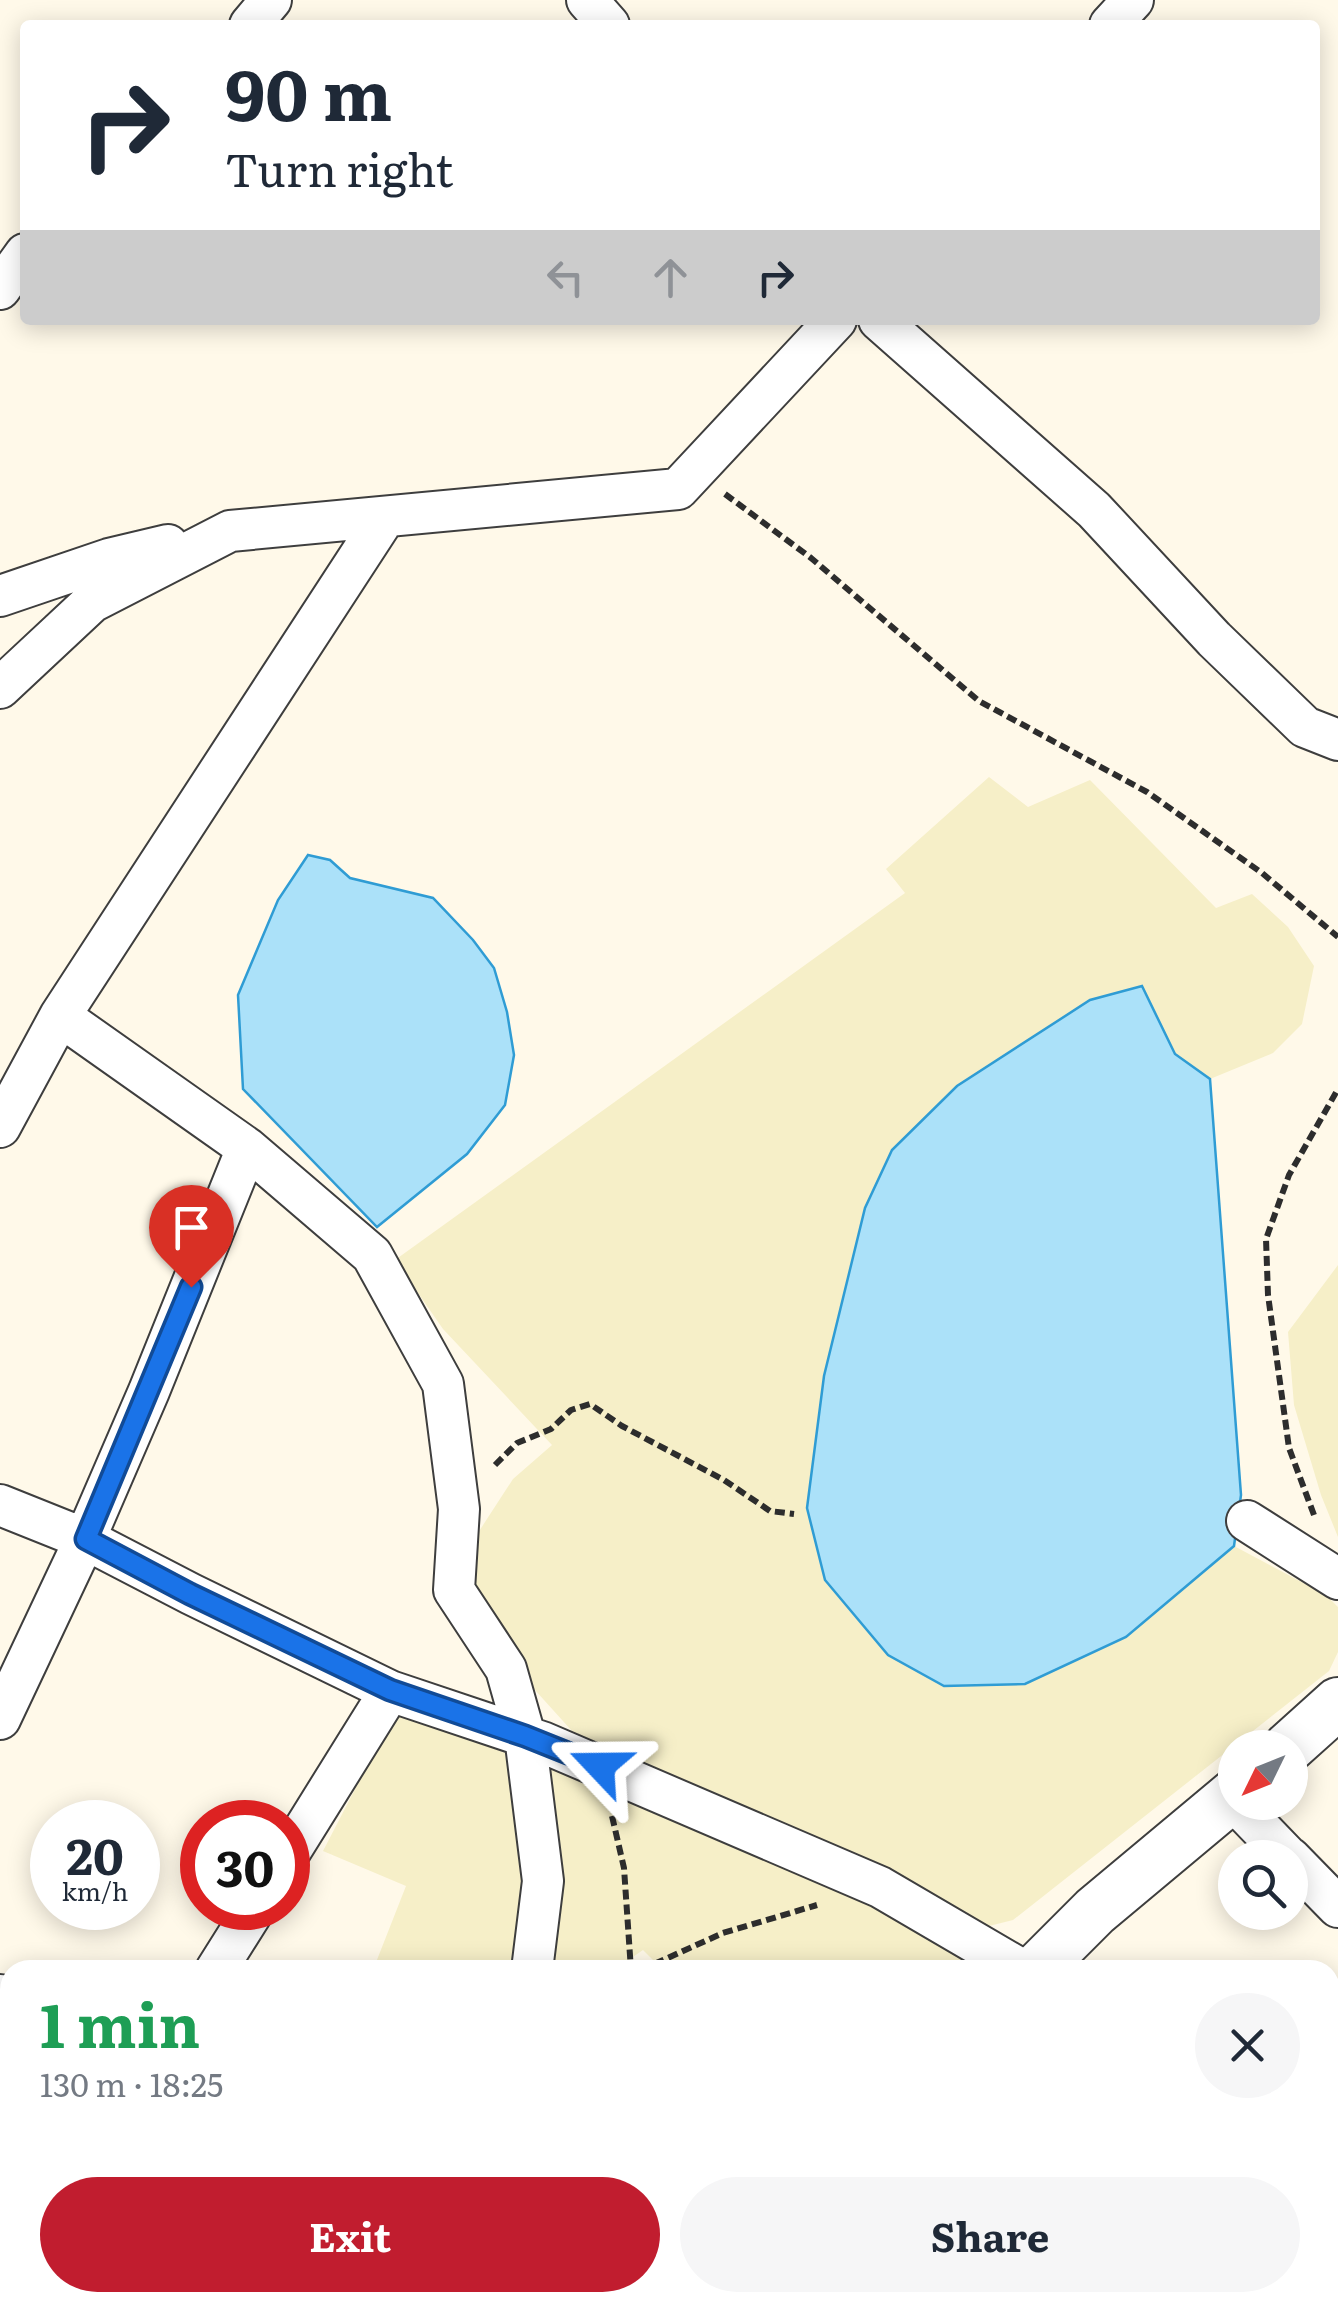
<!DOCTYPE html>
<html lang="en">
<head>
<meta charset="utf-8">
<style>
	body { margin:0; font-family:Literata,serif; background:#f6f6f7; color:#1f2937; height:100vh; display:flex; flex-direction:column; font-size:38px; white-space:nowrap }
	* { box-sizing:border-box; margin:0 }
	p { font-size:32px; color:#747a83 }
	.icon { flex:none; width:55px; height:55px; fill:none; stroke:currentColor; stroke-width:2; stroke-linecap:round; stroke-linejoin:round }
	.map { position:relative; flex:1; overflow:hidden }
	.drawer { position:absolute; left:0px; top:1960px; width:1340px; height:352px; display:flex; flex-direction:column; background:#fff; border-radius:30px 30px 0 0; box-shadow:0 5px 25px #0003 }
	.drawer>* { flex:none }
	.top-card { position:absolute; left:20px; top:20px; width:1300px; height:305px; border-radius:10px; box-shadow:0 5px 25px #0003; background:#fff; color:#1f2937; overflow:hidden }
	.needle { width:65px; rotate:227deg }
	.fabs { position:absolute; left:1218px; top:1730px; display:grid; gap:20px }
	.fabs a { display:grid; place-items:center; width:90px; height:90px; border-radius:50%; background:#fff; box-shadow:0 5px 25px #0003; font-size:50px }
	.speed { position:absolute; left:30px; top:1800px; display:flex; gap:20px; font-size:50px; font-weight:700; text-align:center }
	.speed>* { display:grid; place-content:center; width:130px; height:130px; border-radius:50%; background:#fff; box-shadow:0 5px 25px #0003; line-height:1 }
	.speed small { font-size:25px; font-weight:400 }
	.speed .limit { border:15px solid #d22; background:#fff; color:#111 }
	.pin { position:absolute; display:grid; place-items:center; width:85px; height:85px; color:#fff; margin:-102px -42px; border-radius:50% 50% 50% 0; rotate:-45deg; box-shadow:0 0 10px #0007 }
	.pin .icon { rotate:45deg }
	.me { position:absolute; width:110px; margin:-55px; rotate:293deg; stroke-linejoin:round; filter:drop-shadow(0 0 8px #0008) }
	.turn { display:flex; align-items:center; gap:35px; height:210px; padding:0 40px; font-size:45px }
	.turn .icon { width:130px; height:130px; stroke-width:2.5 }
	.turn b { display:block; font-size:70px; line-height:85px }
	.lanes { display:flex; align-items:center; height:95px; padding:0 40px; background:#0003; justify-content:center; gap:50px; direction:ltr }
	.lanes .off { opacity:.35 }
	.round { display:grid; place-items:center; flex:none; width:105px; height:105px; border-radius:52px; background:#f6f6f7 }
	.overview { display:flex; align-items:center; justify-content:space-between; height:170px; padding:0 40px }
	h1 { font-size:60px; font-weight:700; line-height:75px; color:#1e9e55 }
	.button { display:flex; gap:20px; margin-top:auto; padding:20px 40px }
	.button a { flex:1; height:115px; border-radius:60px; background:#c11d2f; color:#fff; font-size:40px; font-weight:700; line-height:115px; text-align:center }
	.button a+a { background:#f6f6f7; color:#1f2937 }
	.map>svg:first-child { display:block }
</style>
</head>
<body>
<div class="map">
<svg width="1338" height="2311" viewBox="0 0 1338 2311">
	<rect width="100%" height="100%" fill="#fff9e9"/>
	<path fill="#f6efc8" d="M989,777l39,30 62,-27 126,128 36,-14 36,33 26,39 -12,58 -29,29 -63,26 -35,-25 -33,-68 -277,222 -41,168 -17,132 319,129 108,-91 92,49 12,12v45l-9,19 -316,249 -28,7 -360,-160 -53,-36 -47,-52 -61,-90 8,-47 41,-63 39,-34 -109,-116 -48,-69 510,-367 -19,-24z
		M1338,1265v272l-17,-42 -27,-90 -6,-73z
		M395,1712l111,41 25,107 -15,110h-143l33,-84 -83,-35z
		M541,1751l340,151 103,59 -9,9h-312l-20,-20 -29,20h-63z"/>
	<path fill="#abe1f9" stroke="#2f9cd4" stroke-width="2.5" d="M308,855l22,5 20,18 83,20 40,42 21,28 13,44 7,43 -9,50 -38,49 -90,73 -134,-138 -5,-94 40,-95z
		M1142,986l33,68 35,25 31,416 -7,51 -108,91 -101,47 -81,2 -56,-31 -63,-75 -18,-72 17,-132 41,-168 27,-58 65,-64 133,-86z
		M196,2302l96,1 5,8h-102z"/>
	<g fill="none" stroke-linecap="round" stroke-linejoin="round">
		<g stroke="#3e3e3e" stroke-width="44">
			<path id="minor" d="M587,0l22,25
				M250,25l21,-25
				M1110,25l23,-25
				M0,289l25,-35
				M879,320l215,190 120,129 91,88 33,13
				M0,596l109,-37 59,-14
				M0,688l92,-86 138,-71 448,-42 158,-169
				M60,1016l187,132 125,107 71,129 16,125 -5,81 52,79 19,67 18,145 -11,89
				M0,1127l60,-111 325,-499
				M0,1505l85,34 106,55 199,97 152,51 338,145 142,83
				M1247,1521l91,58
				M0,1719l85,-180 64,-148 98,-243
				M1235,1802l54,56
				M288,1855l102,-164
				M1290,1858l48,49
				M216,1970l39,-62
				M0,1995l10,4
				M1330,2209l8,2
				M861,2302l14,9
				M7,2311l5,-9"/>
		</g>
		<g stroke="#3e3e3e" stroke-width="54">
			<path id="tertiary" d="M1288,1748l50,-45
				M1036,1970l59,-59 140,-117
				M705,2311l8,-9"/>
		</g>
		<path stroke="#2d2d2d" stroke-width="6" stroke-dasharray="10 5" stroke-linecap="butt" d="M725,494l86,64 168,143 168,91 115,81 76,64
			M495,1465l22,-22 34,-14 20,-19 19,-6 32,22 102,54 46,31 24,3
			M1314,1515l-25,-67 -21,-153 -2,-56 23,-64 49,-86
			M612,1816l12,52 7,102
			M641,1970l82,-37 94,-28"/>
		<use href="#minor" stroke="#fff" stroke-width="40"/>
		<use href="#tertiary" stroke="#fff" stroke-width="50"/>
	</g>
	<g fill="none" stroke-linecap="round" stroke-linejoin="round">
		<g stroke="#114b97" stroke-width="25">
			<path id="route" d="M191,1287l-105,252 104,55 200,96 135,46 75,30"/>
		</g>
		<use href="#route" stroke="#1a73e8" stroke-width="18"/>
	</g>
</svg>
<div class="fabs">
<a><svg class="needle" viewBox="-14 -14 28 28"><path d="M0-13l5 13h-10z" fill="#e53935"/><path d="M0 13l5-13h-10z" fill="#747a83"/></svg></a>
<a><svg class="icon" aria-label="search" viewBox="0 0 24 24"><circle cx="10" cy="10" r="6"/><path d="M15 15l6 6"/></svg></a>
</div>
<div class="speed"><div>20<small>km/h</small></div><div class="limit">30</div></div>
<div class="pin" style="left:191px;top:1287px;background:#d93025"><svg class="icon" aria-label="arrive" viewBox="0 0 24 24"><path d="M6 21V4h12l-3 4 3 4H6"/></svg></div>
<svg class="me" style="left:600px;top:1766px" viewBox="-20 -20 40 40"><path d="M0-17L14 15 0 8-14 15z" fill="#1a73e8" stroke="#fff" stroke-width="4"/></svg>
<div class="top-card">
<div class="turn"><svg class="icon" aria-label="right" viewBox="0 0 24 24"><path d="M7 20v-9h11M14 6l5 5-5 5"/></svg><div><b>90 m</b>Turn right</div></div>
<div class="lanes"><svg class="icon off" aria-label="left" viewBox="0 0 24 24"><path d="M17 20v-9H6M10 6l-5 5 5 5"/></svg><svg class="icon off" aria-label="ahead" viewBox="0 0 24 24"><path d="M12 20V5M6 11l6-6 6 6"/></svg><svg class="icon" aria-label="right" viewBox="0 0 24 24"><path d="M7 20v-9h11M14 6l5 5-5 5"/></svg></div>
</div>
<section class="drawer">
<div class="overview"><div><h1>1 min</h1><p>130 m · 18:25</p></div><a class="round"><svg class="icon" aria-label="close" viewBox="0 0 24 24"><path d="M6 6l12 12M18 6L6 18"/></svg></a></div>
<div class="button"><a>Exit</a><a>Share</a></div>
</section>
</div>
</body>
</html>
